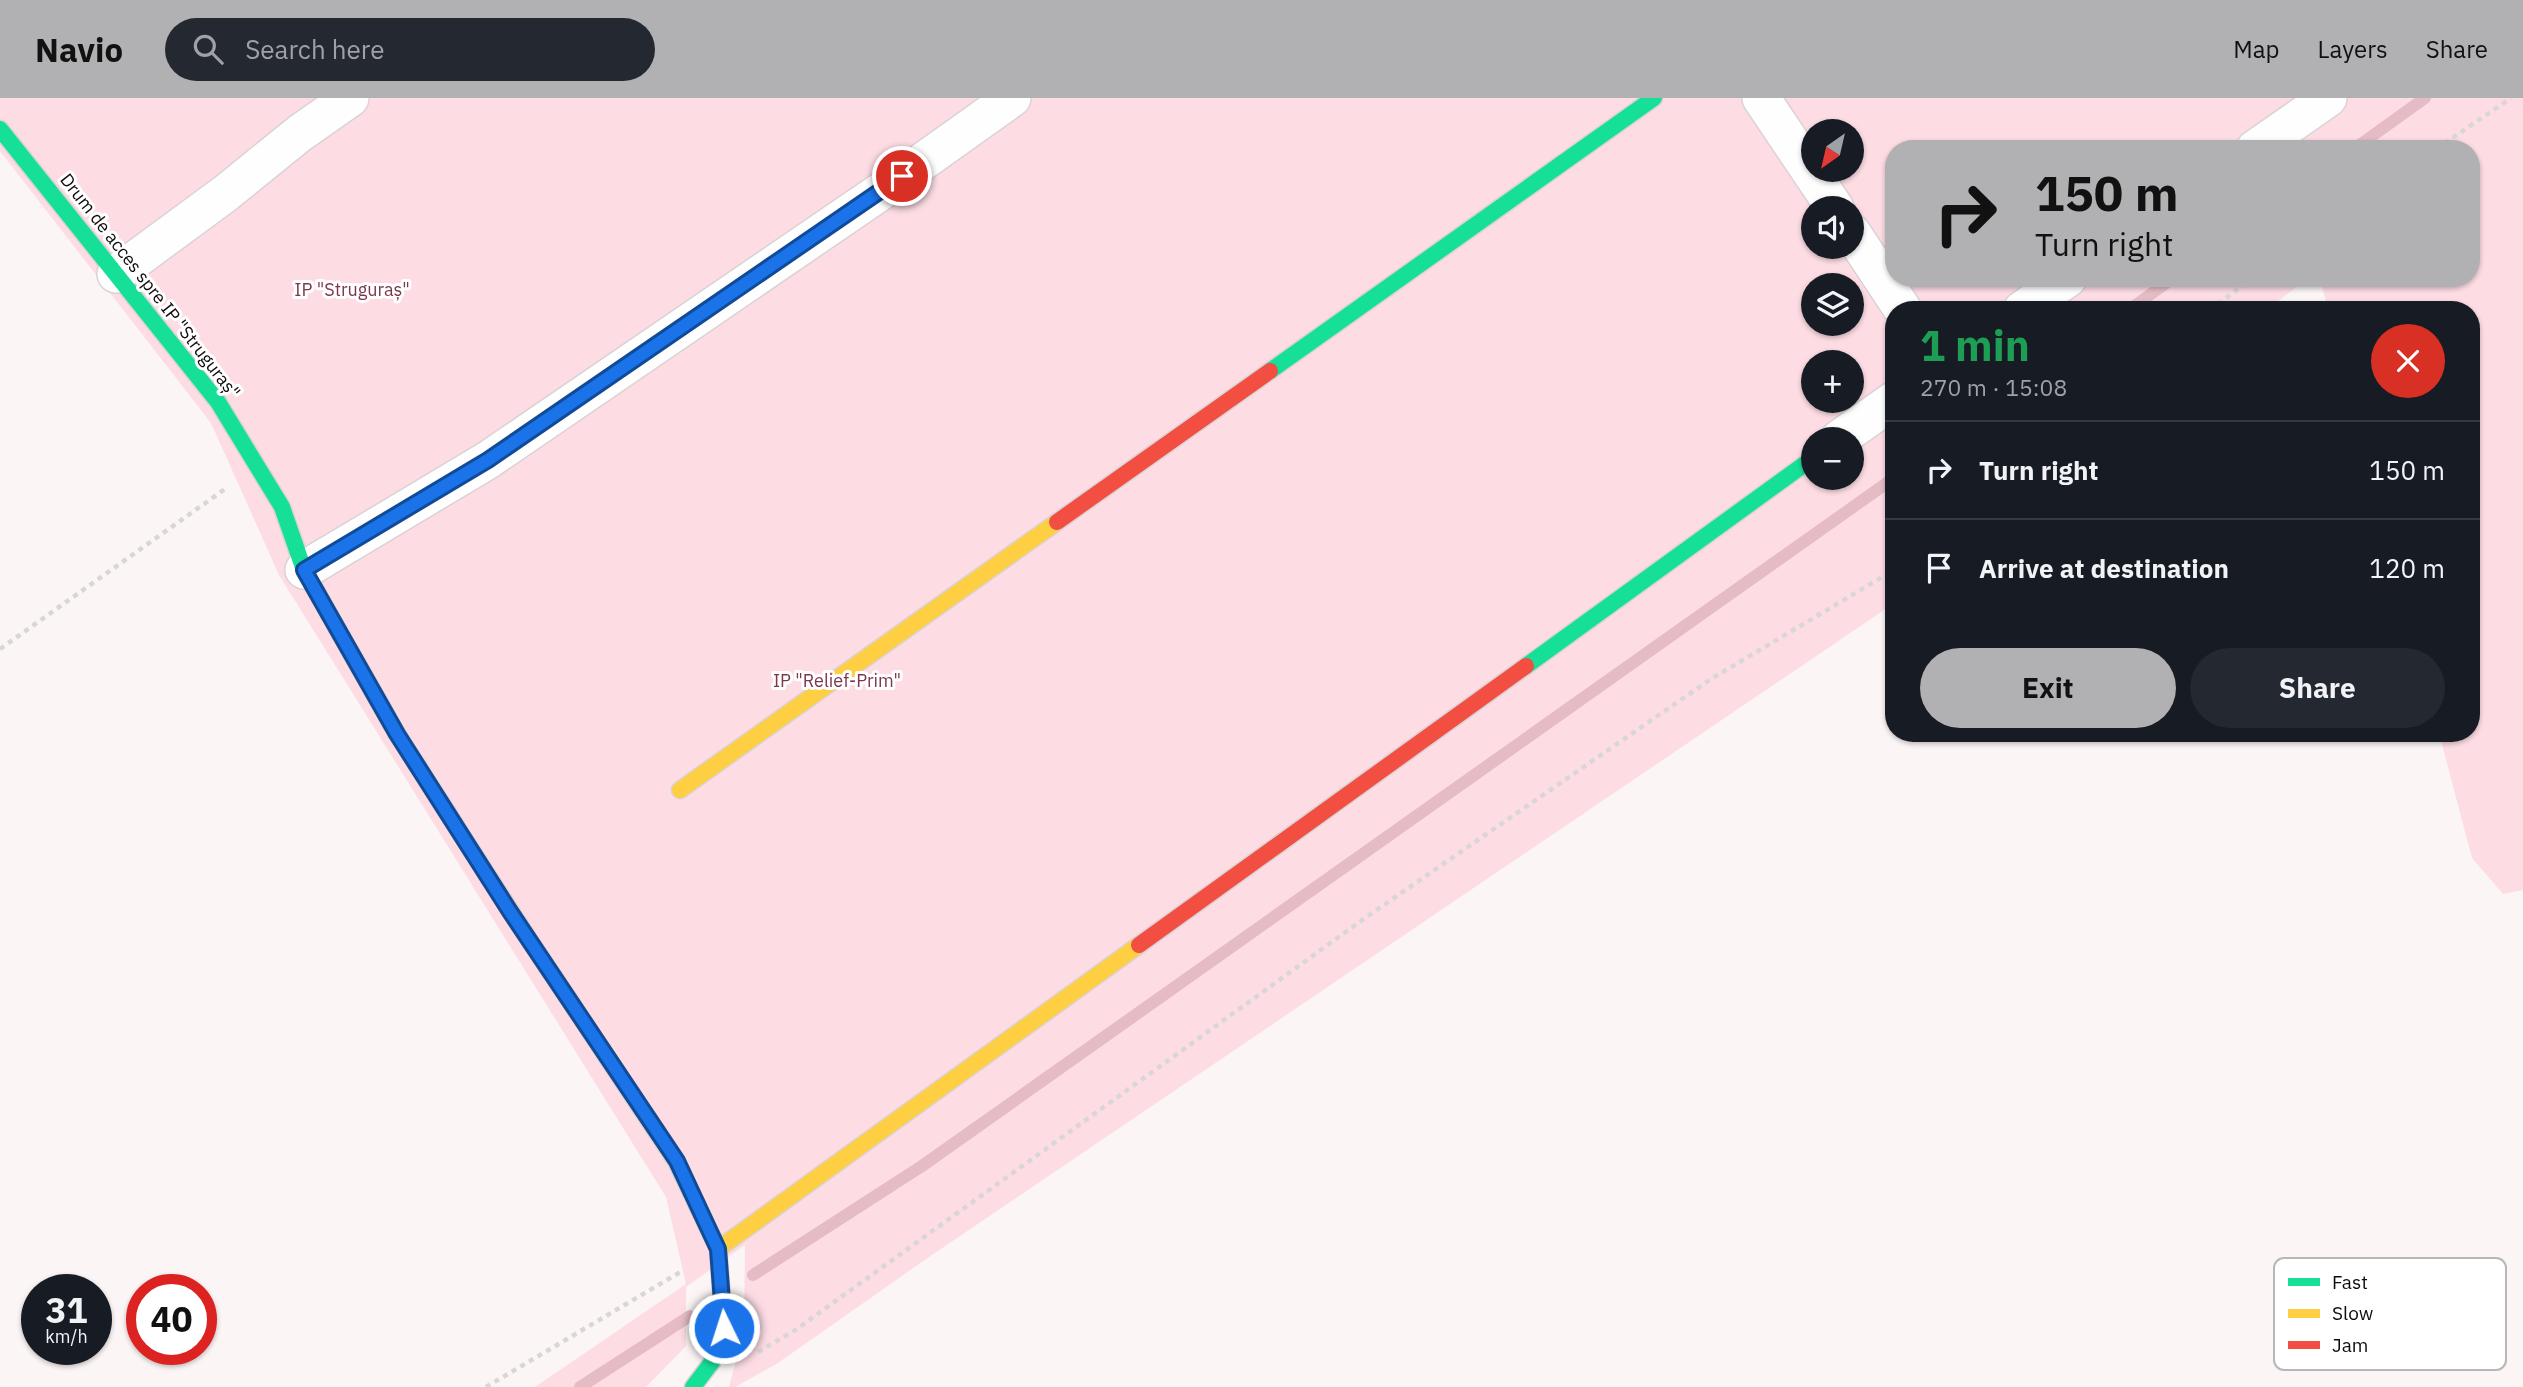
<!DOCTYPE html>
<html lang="en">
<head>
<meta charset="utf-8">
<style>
	body { margin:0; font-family:"IBM Plex Sans",sans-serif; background:#242831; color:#f1f3f6; height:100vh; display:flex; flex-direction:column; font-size:26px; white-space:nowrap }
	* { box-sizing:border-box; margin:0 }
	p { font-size:23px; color:#9ea1a6 }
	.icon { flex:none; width:38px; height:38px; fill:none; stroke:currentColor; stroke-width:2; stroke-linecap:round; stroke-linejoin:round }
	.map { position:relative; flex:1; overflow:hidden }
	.panel { position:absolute; left:1885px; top:203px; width:595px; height:441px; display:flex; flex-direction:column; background:#171b24; border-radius:28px; box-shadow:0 2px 5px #0004 }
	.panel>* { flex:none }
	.hud { position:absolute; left:1885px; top:42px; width:595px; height:147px; border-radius:28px; box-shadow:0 2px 5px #0004; background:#b1b0b2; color:#111; overflow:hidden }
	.needle { width:46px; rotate:214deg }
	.controls { position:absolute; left:1801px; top:21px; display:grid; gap:14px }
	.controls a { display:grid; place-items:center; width:63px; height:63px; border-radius:50%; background:#171b24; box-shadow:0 2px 5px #0004; font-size:35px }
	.speed { position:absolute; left:21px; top:1176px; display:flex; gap:14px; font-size:35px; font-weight:700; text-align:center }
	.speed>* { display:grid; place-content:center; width:91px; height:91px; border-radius:50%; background:#171b24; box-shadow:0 2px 5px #0004; line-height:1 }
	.speed small { font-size:18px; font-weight:400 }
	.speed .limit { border:10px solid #d22; background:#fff; color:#111 }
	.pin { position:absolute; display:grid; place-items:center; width:60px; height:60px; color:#fff; margin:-30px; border:4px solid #fff; border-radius:50%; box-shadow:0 2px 7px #0007 }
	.me { position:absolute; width:77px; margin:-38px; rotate:356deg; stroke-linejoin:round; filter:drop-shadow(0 0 5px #0008) }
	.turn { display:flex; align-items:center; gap:24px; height:147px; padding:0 35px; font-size:32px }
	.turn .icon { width:91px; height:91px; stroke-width:2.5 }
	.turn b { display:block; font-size:49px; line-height:60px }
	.round { display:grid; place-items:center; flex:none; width:74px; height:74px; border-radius:37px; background:#242831 }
	.overview { display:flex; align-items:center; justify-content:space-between; height:119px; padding:0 35px }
	h1 { font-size:42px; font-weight:700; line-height:52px; color:#1e9e55 }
	.action { display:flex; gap:14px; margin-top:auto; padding:14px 35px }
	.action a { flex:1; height:80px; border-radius:42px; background:#b1b0b2; color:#111; font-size:28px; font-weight:700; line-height:80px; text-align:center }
	.action a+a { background:#242831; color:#f1f3f6 }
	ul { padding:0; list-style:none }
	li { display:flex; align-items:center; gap:21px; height:98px; padding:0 35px; border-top:2px solid #363941 }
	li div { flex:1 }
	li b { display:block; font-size:26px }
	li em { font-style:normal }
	header { display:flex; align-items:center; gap:42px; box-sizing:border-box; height:98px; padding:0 35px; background:#b1b0b2; color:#111 }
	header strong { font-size:33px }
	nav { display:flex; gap:38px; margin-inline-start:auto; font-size:24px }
	.search { width:490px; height:63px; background:#242831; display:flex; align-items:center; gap:18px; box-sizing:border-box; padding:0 24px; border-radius:38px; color:#9ea1a6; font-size:26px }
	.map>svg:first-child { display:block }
</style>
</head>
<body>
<header>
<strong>Navio</strong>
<div class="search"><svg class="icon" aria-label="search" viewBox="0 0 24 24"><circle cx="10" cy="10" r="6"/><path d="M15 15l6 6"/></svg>Search here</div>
<nav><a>Map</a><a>Layers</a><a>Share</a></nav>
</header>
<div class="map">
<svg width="2523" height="1289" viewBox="0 0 2523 1289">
	<rect width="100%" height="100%" fill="#fcf5f6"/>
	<path fill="#fddce4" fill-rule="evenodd" d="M0,0h2523v792l-20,4 -31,-36 -33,-125h32v-423h-143l-8,-32h151v-129h-577v129h415l-43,32h-372l-1,294 -964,653 -151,106 -43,24h-6l15,-58 1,-84 -59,42v59l-40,41h-111l151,-103 -20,-87 -387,-622 -68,-152 -211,-272zM1813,33h39v39h-39zM1813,110h39v39h-39zM1813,187h39v39h-39zM1813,264h39v39h-39zM1813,341h39v39h-39z"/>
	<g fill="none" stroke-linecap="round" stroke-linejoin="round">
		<path stroke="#e5bcc6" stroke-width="12" d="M2354,51l71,-51
			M2129,212l44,-32
			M753,1177l169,-109 972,-688
			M580,1289l110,-71"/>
		<g stroke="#dad2d4" stroke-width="40">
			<path id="street" d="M1761,0l74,110
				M2255,51l73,-51
				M1852,135l51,77
				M116,176l110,-81 74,-60 50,-35
				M2022,212l46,-32
				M1839,341l55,-39
				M304,472l184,-110 392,-268 132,-94"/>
		</g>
		<g stroke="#dad2d4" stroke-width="19">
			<path id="fast" d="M0,31l218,273 64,105 22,63 71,125
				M1270,273l384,-273
				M1526,568l287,-208
				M522,831l154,232 42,88 6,79 -12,34 -19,25"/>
		</g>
		<g stroke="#dad2d4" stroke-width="19">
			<path id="slow" d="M680,692l377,-268
				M718,1151l421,-304"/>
		</g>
		<g stroke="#dad2d4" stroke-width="19">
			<path id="jam" d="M1057,424l213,-151
				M375,597l22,39 125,195
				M1139,847l387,-279"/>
		</g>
		<path stroke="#d8d6d7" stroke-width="4.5" stroke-dasharray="5 5" stroke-linecap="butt" d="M2436,51l75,-51
			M2210,212l43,-32
			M0,551l225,-160
			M758,1254l39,-23 568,-411 346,-239 183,-109
			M486,1289l196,-116"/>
		<use href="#street" stroke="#fffefe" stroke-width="37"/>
		<use href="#fast" stroke="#16e098" stroke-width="16"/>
		<use href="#slow" stroke="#ffcf43" stroke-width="16"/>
		<use href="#jam" stroke="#f24e42" stroke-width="16"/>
	</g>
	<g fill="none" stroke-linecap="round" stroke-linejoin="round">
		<g stroke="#114b97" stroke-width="18">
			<path id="route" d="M724,1230l-6,-79 -41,-88 -168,-251 -112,-176 -93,-164 184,-110 414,-284"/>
		</g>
		<use href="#route" stroke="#1a73e8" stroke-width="12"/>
	</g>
	<g text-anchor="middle" stroke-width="6" stroke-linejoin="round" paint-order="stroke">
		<g font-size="18" fill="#110b0d" stroke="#fff">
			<text transform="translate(150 188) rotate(52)" y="6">Drum de acces spre IP "Struguraș"</text>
		</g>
		<g font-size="18" fill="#7b384d" stroke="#fff">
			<text x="352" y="198">IP "Struguraș"</text>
			<text x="837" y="589">IP "Relief-Prim"</text>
		</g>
	</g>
	<rect x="2274" y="1160" width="232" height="112" rx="10" fill="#fff" stroke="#b8b6b6" stroke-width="2"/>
	<rect x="2288" y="1180" width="32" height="8" fill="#16e098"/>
	<rect x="2288" y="1211" width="32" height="9" fill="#ffcf43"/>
	<rect x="2288" y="1243" width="32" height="8" fill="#f24e42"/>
	<g font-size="19" fill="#110b0d">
		<text x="2332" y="1191">Fast</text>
		<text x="2332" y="1222">Slow</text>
		<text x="2332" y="1254">Jam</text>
	</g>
</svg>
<div class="controls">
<a><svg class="needle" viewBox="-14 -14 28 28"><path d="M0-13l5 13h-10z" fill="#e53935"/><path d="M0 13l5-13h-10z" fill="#9ea1a6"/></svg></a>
<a><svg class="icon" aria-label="sound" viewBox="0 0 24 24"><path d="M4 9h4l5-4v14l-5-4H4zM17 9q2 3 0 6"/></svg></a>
<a><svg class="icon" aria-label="layers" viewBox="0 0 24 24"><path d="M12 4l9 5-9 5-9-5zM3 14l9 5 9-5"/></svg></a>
<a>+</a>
<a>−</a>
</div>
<div class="speed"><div>31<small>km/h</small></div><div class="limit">40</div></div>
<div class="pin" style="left:902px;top:78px;background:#d93025"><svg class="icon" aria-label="arrive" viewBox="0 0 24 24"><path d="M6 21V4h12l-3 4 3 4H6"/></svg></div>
<svg class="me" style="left:724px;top:1230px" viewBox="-20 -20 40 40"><circle r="17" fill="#1a73e8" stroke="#fff" stroke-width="3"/><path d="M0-11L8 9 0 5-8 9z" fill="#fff"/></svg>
<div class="hud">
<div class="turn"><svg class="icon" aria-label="right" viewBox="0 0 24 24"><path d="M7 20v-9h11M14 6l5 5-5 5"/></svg><div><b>150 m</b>Turn right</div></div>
</div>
<section class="panel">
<div class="overview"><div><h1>1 min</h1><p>270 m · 15:08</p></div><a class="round" style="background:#d93025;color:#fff"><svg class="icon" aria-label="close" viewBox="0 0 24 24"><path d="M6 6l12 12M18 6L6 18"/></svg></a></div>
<ul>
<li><svg class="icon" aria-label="right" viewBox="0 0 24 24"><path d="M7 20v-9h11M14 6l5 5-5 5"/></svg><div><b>Turn right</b></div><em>150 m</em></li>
<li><svg class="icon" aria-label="arrive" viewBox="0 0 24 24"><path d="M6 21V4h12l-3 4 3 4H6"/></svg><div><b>Arrive at destination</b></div><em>120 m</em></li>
</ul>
<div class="action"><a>Exit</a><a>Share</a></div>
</section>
</div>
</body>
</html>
